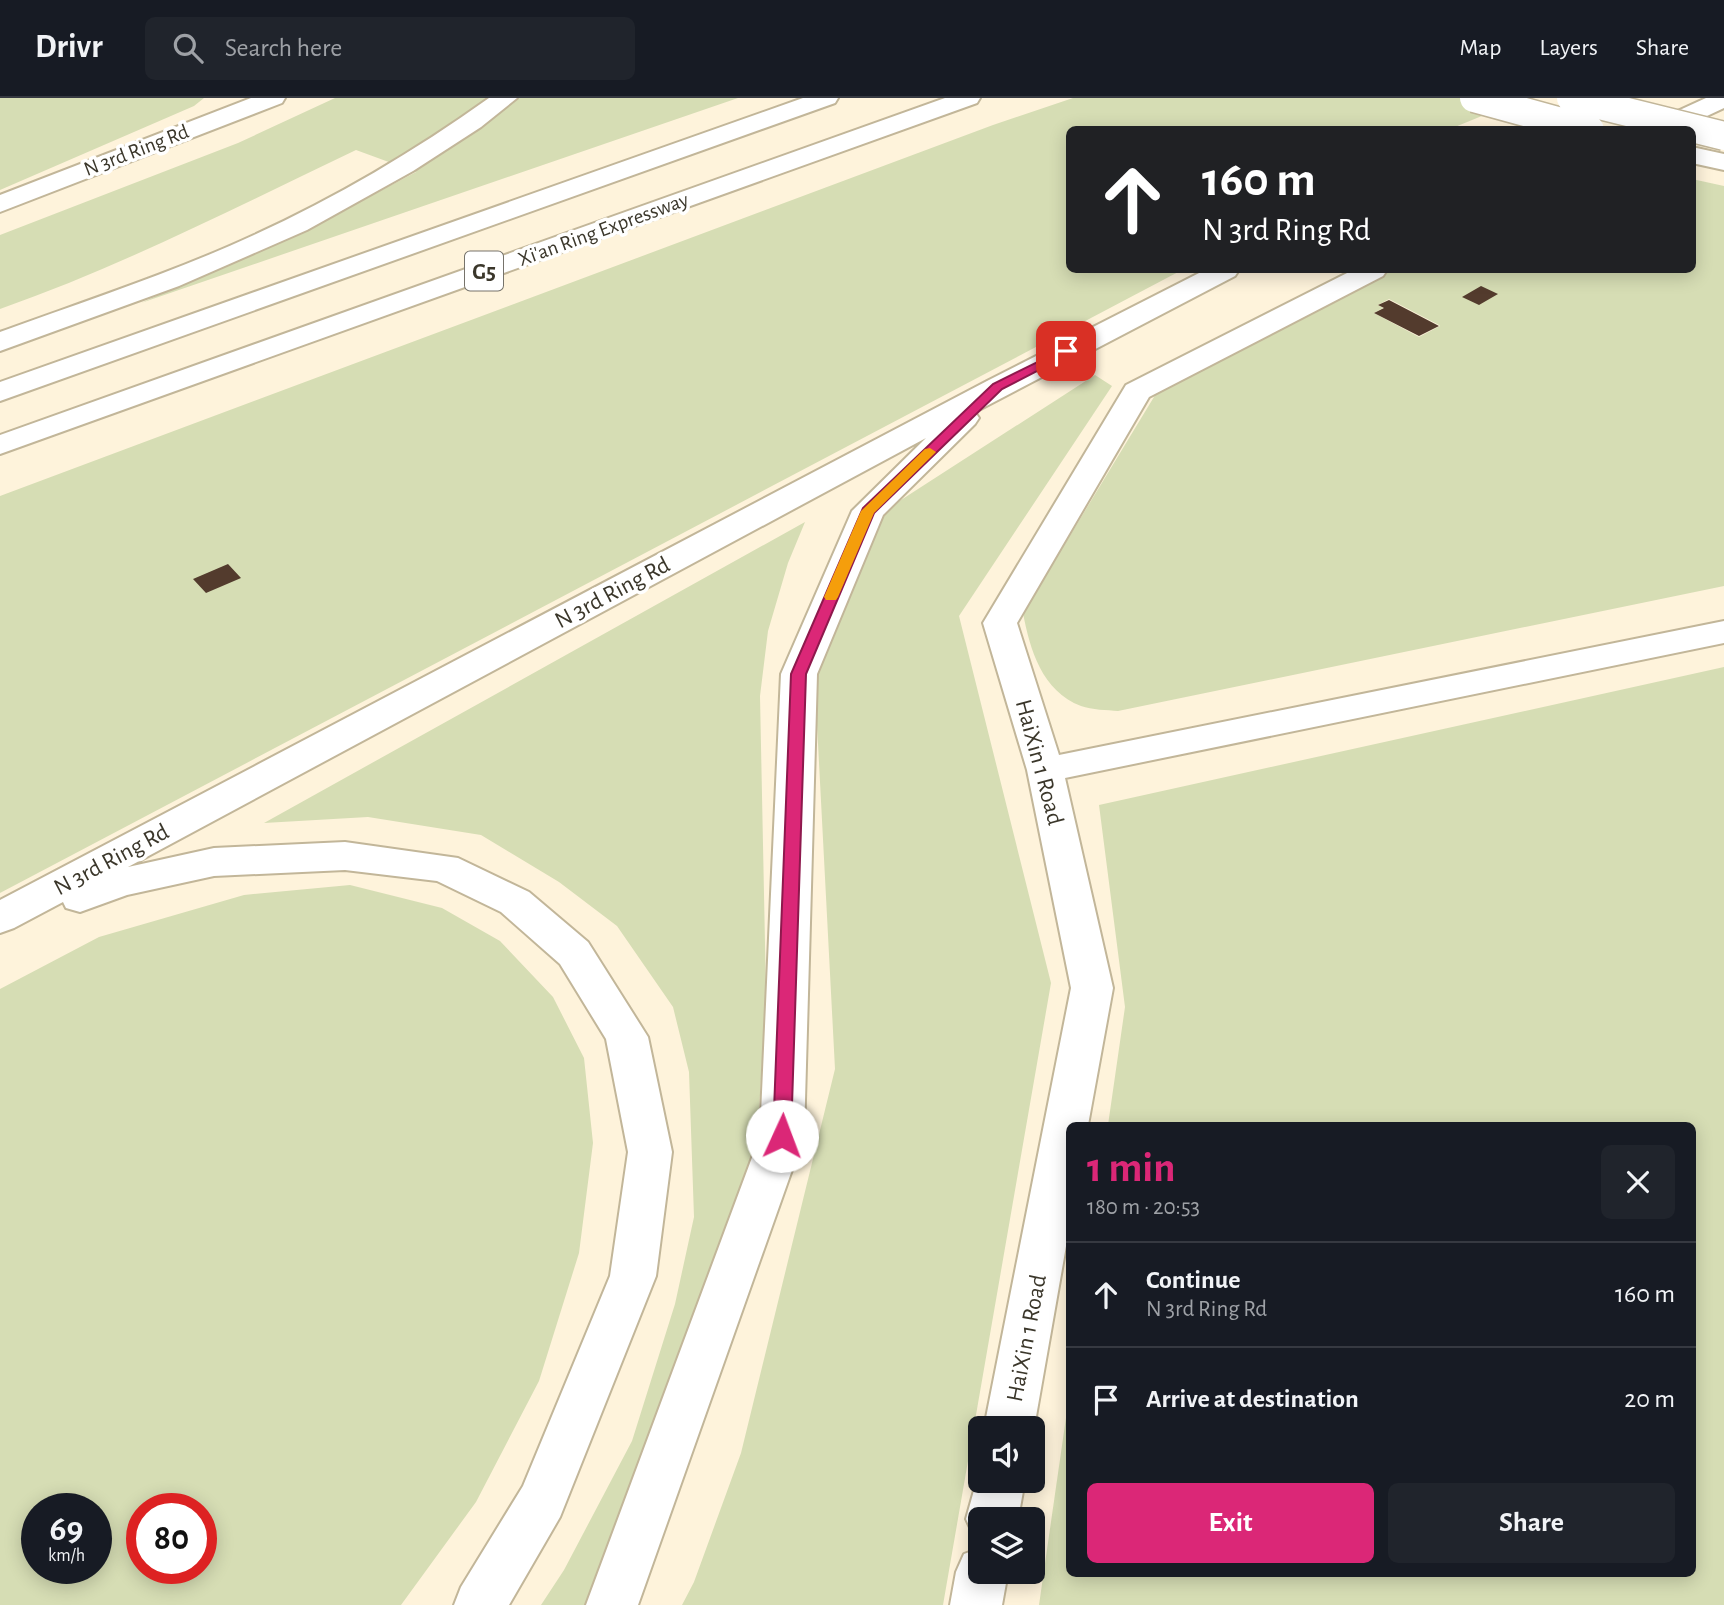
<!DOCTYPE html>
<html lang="en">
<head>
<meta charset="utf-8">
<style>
	body { margin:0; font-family:"Alegreya Sans",sans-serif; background:#20242c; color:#f1f3f6; height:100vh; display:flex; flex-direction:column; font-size:26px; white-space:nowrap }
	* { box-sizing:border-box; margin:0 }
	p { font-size:23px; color:#9ea1a6 }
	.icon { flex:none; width:38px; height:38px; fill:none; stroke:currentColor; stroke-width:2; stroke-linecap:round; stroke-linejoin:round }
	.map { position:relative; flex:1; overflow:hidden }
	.sheet { position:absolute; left:1066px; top:1024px; width:630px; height:455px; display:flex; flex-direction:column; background:#171b24; border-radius:10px; box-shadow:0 4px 18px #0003 }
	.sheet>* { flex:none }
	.guide { position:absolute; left:1066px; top:28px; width:630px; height:147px; border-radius:10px; box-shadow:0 4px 18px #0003; background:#202124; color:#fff; overflow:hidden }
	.controls { position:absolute; left:968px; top:1318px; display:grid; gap:14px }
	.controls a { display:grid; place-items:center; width:77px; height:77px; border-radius:10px; background:#171b24; box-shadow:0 4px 18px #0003; font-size:35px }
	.speed { position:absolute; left:21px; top:1395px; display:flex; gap:14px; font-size:35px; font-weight:700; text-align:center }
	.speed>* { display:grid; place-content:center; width:91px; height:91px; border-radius:50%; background:#171b24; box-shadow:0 4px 18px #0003; line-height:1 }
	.speed small { font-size:18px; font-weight:400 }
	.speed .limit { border:10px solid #d22; background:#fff; color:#111 }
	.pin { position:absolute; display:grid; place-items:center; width:60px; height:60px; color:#fff; margin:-30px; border-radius:14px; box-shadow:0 4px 10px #0006 }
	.me { position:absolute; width:77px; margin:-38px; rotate:2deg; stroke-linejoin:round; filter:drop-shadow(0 0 5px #0008) }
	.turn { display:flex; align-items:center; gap:24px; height:147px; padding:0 21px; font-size:32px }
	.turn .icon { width:91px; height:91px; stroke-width:2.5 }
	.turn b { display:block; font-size:49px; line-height:60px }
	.round { display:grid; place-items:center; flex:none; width:74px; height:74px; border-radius:10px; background:#20242c }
	.head { display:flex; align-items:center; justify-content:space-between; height:119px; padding:0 21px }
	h1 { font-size:42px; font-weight:600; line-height:52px; color:#db2777 }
	.primary-button { display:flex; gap:14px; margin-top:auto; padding:14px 21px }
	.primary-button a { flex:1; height:80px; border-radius:10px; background:#db2777; color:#fff; font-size:28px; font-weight:600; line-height:80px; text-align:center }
	.primary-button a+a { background:#20242c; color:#f1f3f6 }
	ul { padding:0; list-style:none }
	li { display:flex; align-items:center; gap:21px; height:105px; padding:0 21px; border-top:2px solid #363941 }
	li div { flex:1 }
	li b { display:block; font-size:26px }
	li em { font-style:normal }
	header { display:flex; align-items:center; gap:42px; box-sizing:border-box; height:98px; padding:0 35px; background:#171b24; border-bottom:2px solid #363941 }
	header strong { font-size:33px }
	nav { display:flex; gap:38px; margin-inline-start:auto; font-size:24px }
	.search { width:490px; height:63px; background:#20242c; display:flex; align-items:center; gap:18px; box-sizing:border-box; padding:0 24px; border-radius:10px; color:#9ea1a6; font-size:26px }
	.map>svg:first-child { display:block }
</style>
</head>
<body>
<header>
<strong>Drivr</strong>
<div class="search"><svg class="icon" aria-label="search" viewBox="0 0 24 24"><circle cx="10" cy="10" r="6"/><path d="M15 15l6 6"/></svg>Search here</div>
<nav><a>Map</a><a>Layers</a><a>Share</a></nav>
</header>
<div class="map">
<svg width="1724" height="1507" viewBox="0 0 1724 1507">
	<rect width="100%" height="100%" fill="#fef3db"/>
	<path fill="#d6ddb4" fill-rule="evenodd" d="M0,0h204l-10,8 -194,84z
		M335,0h403l-597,205 179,-80 96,-51 -60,-22c-117,56 -234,116 -356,159v-74l238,-92z
		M1073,0h453l-76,31 -381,1v140h113l-1182,623v-397l993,-371z
		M1692,81l32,7v400l-606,125c-11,-1 -26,-1 -37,-5 -39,-15 -51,-56 -58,-93l134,-221 232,-122h303zM1389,201l50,26 1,1 -21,11 -45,-24 9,-5 -5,-3z
		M1095,277l17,11 -153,230 92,367 -108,622h-261l12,-23 47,-129 94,-384 -21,-402 53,-123 20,-35z
		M805,424l-17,41 -20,68 -8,65 6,297 -8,136 -25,101 -132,346 -16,29h-44l23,-35 68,-129 43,-137 19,-87 -5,-145 -16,-65 -56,-81 -58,-44 -78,-47 -113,-18 -104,6z
		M1724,569v938h-685l30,-208v176h623v-448h-584l17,-118 -26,-202z
		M350,787l92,23 58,33 53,56 31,61 9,85 -14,110 -40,128 -63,121 -75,103h-401v-616l99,-52 145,-42zM37,1410h59v60h-59zM142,1410h59v60h-59z"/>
	<path fill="#533b2d" d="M1481,188l17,8 -19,11 -17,-8z
		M1389,202l50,26 -20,10 -45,-23 10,-5 -6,-3z
		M228,466l13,14 -35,15 -13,-14z"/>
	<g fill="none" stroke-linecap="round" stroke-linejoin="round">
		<g stroke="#c2b699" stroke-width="4">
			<path id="minor" d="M1706,0h18v10l-47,22h-33l3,-5z
				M1353,172h34l-4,6 -234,121 -132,226 42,132 665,-134v22l-659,135 48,210 -25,137h-19v104l-35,199 -2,3v-3h-48l87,-440 -44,-218 -44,-147 143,-238z
				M980,1371v11h45l-7,39h-38v19l-6,-2 -8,-17z
				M980,1450v24h28l-6,33h-52l6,-33 8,-18z"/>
		</g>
		<g stroke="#c2b699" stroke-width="4">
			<path id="highway" d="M251,0h34l-3,5 -282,109v-17z
				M489,0h28l-36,29 -68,44 -106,59 -128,56 -179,65v-19c85,-31 172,-59 254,-97 83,-38 161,-84 235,-137z
				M803,0h35l-3,5 -835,298v-19z
				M945,0h35l-3,5 -977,351v-19z
				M1692,49l32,7v16l-32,-7z
				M1205,172h34l-4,6 -260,136 4,6 -4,6 -92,91 -66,159 -13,462 -166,469h-52l174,-469 21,-462 71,-163 74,-73 -798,429 86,-19 131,-6 113,16 71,34 59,50 60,95 24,115 -16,124 -96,241 -51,88h-55l7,-18 62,-101 87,-210 18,-124 -22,-113 -46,-75 -59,-52 -64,-31 -92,-11 -131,6 -87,19 -47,17 -14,-4 -3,-6 -49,26 -14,5v-33l987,-519z"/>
		</g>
		<use href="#minor" fill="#fff" fill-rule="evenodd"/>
		<use href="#highway" fill="#fff" fill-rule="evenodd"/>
		<g stroke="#c2b699" stroke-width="31" stroke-linecap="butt">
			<path id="highway-bridge" d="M1474,0l116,32
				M1571,0l153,38"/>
		</g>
		<use href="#highway-bridge" stroke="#fff" stroke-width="28"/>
	</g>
	<path fill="#db2777" stroke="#8e194d" stroke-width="2" d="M1066,250l6,3 -2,3 -68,35 -128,124 -68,161 -15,462 -3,5 -6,2 -7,-2 -2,-5 18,-462 72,-166 130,-124z"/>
	<path fill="#f59e0b" d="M930,350l6,4 -2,2 -60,59 -36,84 -2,3h-10l-2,-3 37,-86 64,-62z"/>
	<g text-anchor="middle" stroke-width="7" stroke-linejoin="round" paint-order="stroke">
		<g font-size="21" fill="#3b372b" stroke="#fff">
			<text transform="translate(136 52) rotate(-21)" y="7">N 3rd Ring Rd</text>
			<text transform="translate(603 131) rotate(-20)" y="7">Xi'an Ring Expressway</text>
		</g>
		<rect fill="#fff" stroke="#76736b" stroke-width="2" x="465" y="153.5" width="38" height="39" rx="5"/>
		<g font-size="23" font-weight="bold" fill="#3b372b">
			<text x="484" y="181">G5</text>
		</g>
		<g font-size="24" fill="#3b372b" stroke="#fff">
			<text transform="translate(612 494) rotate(-28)" y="8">N 3rd Ring Rd</text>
			<text transform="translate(1040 664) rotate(75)" y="8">HaiXin 1 Road</text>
			<text transform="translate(111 761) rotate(-28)" y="8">N 3rd Ring Rd</text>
			<text transform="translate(1026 1240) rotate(-79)" y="8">HaiXin 1 Road</text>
		</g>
	</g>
</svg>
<div class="controls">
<a><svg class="icon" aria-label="sound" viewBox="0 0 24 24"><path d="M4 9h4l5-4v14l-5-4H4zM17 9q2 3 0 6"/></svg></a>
<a><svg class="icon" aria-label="layers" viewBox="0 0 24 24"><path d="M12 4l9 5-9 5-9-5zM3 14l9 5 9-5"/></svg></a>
</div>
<div class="speed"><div>69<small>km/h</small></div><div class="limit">80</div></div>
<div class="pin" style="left:1066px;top:253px;background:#d93025"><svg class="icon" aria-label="arrive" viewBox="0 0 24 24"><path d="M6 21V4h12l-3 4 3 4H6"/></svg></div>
<svg class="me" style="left:782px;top:1038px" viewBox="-20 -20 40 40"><circle r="19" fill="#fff"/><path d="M0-13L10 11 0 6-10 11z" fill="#db2777"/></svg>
<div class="guide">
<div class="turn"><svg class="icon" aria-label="ahead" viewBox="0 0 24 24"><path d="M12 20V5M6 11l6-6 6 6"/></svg><div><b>160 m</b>N 3rd Ring Rd</div></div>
</div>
<section class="sheet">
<div class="head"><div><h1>1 min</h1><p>180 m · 20:53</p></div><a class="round"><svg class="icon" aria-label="close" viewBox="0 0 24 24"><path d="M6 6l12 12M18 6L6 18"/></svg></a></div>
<ul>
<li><svg class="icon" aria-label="ahead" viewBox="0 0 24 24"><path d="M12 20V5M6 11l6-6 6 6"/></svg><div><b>Continue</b><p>N 3rd Ring Rd</p></div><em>160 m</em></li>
<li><svg class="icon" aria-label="arrive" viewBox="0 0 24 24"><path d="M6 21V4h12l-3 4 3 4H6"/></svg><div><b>Arrive at destination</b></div><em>20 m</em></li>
</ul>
<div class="primary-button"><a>Exit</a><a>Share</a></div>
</section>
</div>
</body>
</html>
